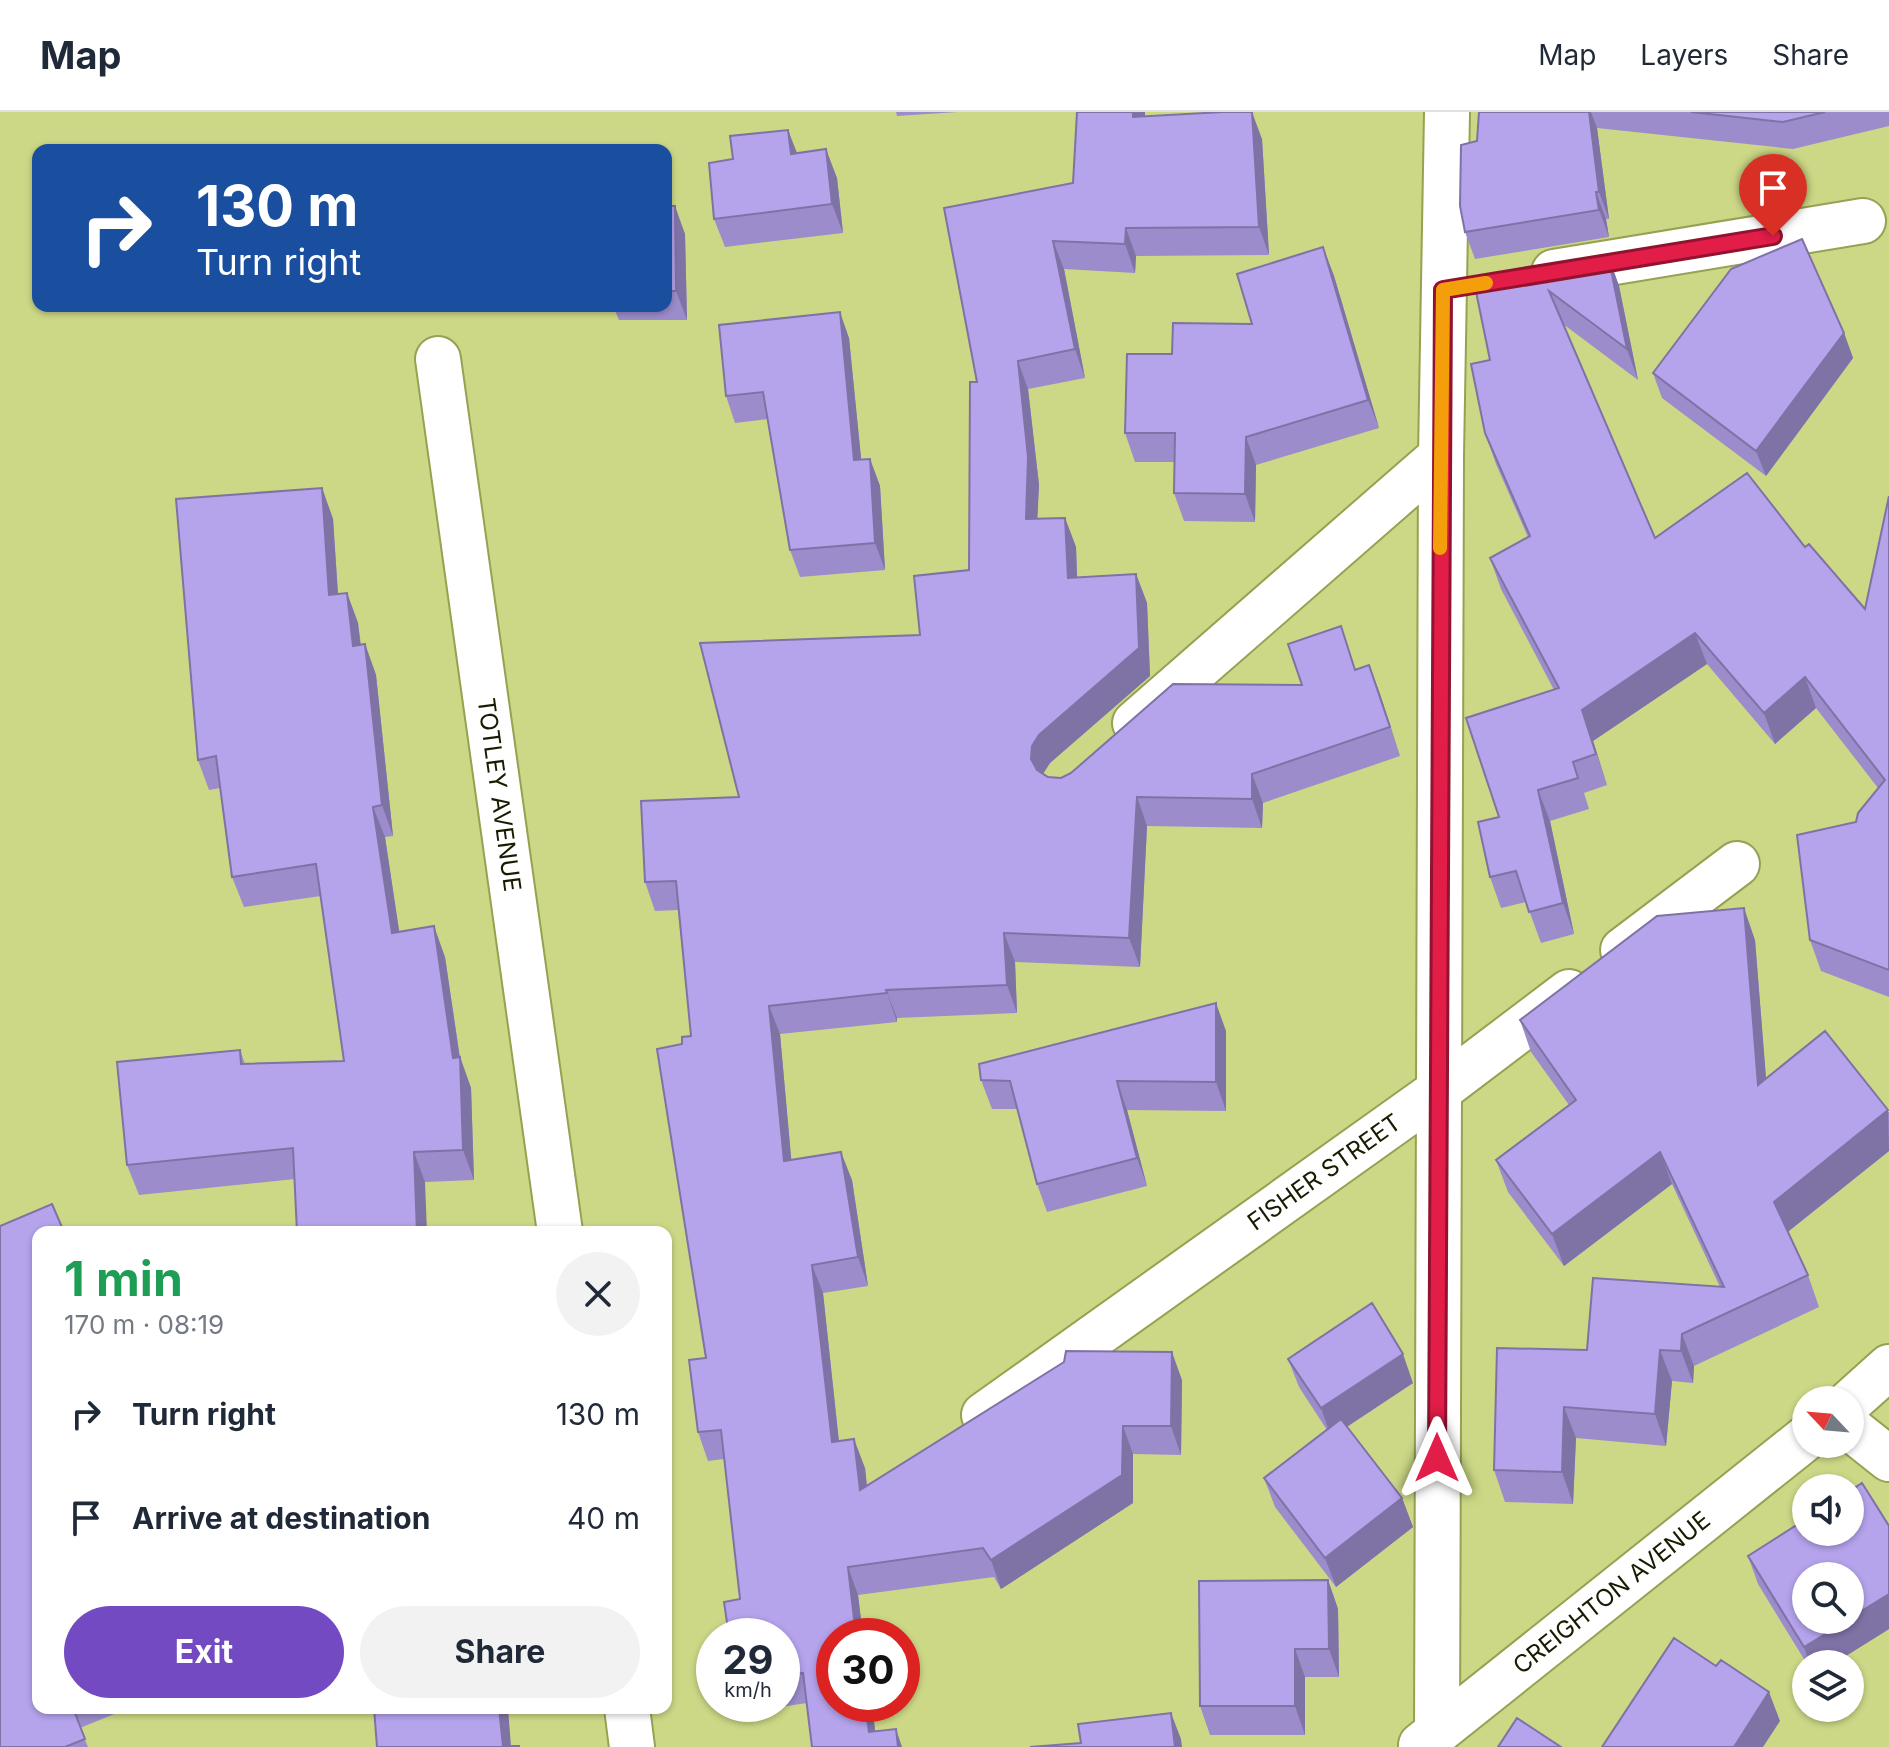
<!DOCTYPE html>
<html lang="en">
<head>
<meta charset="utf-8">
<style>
	body { margin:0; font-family:Inter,sans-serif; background:#f2f2f3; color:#1f2937; height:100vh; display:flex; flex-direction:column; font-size:30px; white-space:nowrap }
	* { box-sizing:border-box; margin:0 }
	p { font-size:26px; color:#747a83 }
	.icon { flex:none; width:44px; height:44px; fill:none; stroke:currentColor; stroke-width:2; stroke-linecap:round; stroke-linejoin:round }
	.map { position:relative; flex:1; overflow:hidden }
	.drawer { position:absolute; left:32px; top:1114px; width:640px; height:488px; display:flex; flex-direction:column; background:#fff; border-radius:16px; box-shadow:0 2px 6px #0004 }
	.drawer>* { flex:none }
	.hud { position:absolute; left:32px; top:32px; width:640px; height:168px; border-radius:16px; box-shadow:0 2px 6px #0004; background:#1a4fa0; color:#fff; overflow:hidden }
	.needle { width:52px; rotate:296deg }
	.controls { position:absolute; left:1792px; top:1274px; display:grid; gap:16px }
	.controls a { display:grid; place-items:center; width:72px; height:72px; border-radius:50%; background:#fff; box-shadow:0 2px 6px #0004; font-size:40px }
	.speed { position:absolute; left:696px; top:1506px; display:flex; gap:16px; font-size:40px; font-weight:700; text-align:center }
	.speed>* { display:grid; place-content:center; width:104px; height:104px; border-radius:50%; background:#fff; box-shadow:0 2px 6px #0004; line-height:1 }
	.speed small { font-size:20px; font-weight:400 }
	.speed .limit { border:12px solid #d22; background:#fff; color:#111 }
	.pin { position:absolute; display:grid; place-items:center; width:68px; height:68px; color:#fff; margin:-82px -34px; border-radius:50% 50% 50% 0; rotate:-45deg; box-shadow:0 0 8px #0007 }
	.pin .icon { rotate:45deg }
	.me { position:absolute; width:88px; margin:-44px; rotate:0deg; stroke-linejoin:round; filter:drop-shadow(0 0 6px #0008) }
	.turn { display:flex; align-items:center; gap:28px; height:168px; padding:0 32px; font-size:36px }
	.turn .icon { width:104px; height:104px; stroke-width:2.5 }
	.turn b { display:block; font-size:56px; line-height:68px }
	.round { display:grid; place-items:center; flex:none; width:84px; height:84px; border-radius:42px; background:#f2f2f3 }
	.headline { display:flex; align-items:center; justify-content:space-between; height:136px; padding:0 32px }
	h1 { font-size:48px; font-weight:700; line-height:60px; color:#1e9e55 }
	.primary-button { display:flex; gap:16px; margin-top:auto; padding:16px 32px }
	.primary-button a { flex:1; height:92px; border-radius:48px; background:#734ac2; color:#fff; font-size:32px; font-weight:700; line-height:92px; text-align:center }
	.primary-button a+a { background:#f2f2f3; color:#1f2937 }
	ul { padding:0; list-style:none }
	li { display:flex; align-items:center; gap:24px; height:104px; padding:0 32px }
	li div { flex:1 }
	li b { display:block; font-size:30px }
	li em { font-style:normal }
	header { display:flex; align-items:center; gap:48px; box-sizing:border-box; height:112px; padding:0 40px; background:#fff; border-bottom:2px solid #e0e1e3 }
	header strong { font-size:38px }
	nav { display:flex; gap:44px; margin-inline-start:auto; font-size:28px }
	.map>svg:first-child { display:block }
</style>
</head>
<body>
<header>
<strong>Map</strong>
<nav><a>Map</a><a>Layers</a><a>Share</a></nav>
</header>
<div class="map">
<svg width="1889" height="1635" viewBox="0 0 1889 1635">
	<rect width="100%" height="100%" fill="#ccd886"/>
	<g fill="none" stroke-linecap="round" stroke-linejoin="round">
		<g stroke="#97a151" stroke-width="48">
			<g id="street">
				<path d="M1554,160l309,-51"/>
				<path id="s1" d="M438,247l122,873"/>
				<path d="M1135,611l306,-267"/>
				<path d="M1623,838l114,-86"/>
				<path d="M1850,1290l39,-35"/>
				<path id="s2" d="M984,1303l453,-323 132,-100"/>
				<path d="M1850,1316l39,31"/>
				<path d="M627,1596l5,39"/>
				<path d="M1437,1621l4,-1277 6,-344"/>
				<path id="s3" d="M1421,1633l385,-307"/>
			</g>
		</g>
		<use href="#street" stroke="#fff" stroke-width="44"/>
	</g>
	<path fill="#9c8ccb" d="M896,0h62l-61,4z
		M1077,0h68v4l117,23 7,116 -133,1 -1,17 -71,-4 21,109 -57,11 11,96 -2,33h28l11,29 1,30 59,-3 11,29 3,73 -100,87 -7,11 5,3 13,1 241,-93 67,-20 31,91 -137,47 -1,25 -115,-2 -7,141 -125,-5 2,51 -120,5v4l-117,12 11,126 61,20 16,106 -45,7 16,148 26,27 2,18 315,-106 -1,75 -48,-1v49l-132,86 -7,-12 -136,18 5,41h-29l38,68 3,27 27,16 -95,-44 -61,9 -3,-8h39v-68l-42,-37 -16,-140 -16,2 -10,-29 8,-74 -24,-314 9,-8 -13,-126 -23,1 -10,-29 275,-247 49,-65 8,-188 96,-199z
		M1479,0h410v14l-96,23 -196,-21 12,91h-3l3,18 -134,22 -10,-27 12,-91z
		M797,41l40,25 6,55 -118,14 -11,-28z
		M666,94l19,28 2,86h-68l-6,-14h53z
		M1323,135l11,29 45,152 -123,37 -1,57 -71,-1 -10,-28v-31h-39l-10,-29 47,-79 80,-30z
		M1608,143l11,31 19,94 -75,-56 92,214 150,9 60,62 24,-113v501l-68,-26 -11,-31 46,-118 22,-34 -62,-80 -41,36 -68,-80 -114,77 14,44 -23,8 5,16 -39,12 24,113 -33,9 -15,-41 -25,6 -11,-31 9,-60 55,-127 -53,-101 -11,-31 38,-21 -32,-73 -11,-31 5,-73 -17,-83z
		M1844,221l9,25 -87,118 -104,-78 -9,-25z
		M849,226l12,122 9,-1 10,27 5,84 -85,7 -10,-27 -22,-131 -33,4 -9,-27z
		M322,376l11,31 5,75 9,-1 11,30 3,22 4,-1 11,31 17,161 -8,1 14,95 46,25 15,100 11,31 3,92 -49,2 -130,-3 -156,16 -12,-30 113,-115 5,14 99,-3 -23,-165 -77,11 -12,-30 -12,-89 -11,2 -11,-30z
		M1755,828l11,138 123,34v39l-101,81 20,43 11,32 -125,59 -1,17 -21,-2 -6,65 -90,-8 -3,66 -68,-2 -11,-32 93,-120 133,-63 -48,-103 -108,82 -56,-74 -12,-32 73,-55 -38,-53 -11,-32z
		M1226,919v80l-99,-1 20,76 -100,26 -10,-28 -20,-75h-25l-11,-29z
		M1288,1247l125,24 -66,44 55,71 11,29 -77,60 -61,-80 -11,-29 63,-48 -28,-43z
		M1748,1444l141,73 -56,35h-26l-49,-80z
		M1328,1468l10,29 1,68h-34v58h-95l-10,-29z
		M38,1596h91l-49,20 8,19h-88z"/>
	<path fill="#7f72a5" d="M1133,0h12l-1,34 -11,-29z
		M1252,0l10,27 7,116 -10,-28z
		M1589,0h2l6,16 12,91 -10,-27z
		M788,18l11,28 -8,-4z
		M826,37l11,29 6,55 -11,-29z
		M1596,80l10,27 3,18 -10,-27z
		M675,94l10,28 2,86 -11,-29z
		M1126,116l10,28 -1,17 -10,-29z
		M1053,129l11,28 21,109 -10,-29z
		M1323,135l11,29 45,152 -11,-28z
		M1608,143l11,31 19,94 -11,-31z
		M840,200l9,26 15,149 -10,-27z
		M1844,221l9,25 -87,118 -10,-25z
		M1018,249l10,28 11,96 -3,62 -10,-28z
		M1246,325l10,28 -1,57 -10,-28z
		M870,347l10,27 5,84 -10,-27z
		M322,376l11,31 7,107 -11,-31z
		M1065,406l11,29 2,59 -10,-28z
		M1136,462l11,29 3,73 -100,87 -8,12v13l-11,-29 1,-13z
		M347,481l11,30 6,53 -11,-30z
		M1695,521l12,31 -114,77 14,44 -25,-75z
		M365,532l11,31 17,161 -11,-31z
		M1369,553l11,29 20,62 -10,-29z
		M1805,565l11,31 -41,36 -11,-31z
		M1252,662l11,29 -1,25 -10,-29z
		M1538,678l12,31 24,113 -11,-31z
		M1137,685l10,29 -7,141 -11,-29z
		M373,695l12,30 19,126 -12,-30z
		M1744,796l11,32 14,176 -11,-31z
		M434,814l11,31 15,103v-3l11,31 3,92 -11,-30 -10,-92z
		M1004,821l11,29 2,51 -10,-28z
		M886,878l11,28v4l-10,-29z
		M1216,891l10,28v80l-10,-29z
		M769,894l11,28 14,155 -10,-28z
		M1117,969l10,29 20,76 -10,-28z
		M1888,998l1,41 -103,82 -12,-31z
		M414,1040l11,30 2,50h-10z
		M841,1040l11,28 16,106 -10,-29z
		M1660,1040l12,32 -108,82 -12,-32z
		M812,1153l11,28 19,178 -10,-29z
		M1682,1222l12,32 -1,17 -12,-32z
		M1660,1238l12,31 -6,65 -11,-32z
		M1172,1240l10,28 -1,75 -10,-29z
		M1403,1242l10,29 -82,54 -10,-29z
		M1564,1295l12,31 -3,66 -11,-32z
		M1123,1314l10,28v49l-132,86 -10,-29z
		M854,1327l11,29 5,50 -10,-28z
		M1402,1386l11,29 -77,60 -11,-29z
		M848,1455l10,28 5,41h-7z
		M1328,1468l10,29 1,68 -10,-28z
		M1889,1482v35l-56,35h-23l-6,-17 44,-27h2v-2z
		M1295,1537l10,28v58l-10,-29z
		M1769,1580l11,29 -17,26h-29z
		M865,1592h7l5,43 -8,-15z
		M499,1596h9l3,39h-8z
		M1171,1601l10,26 1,8h-7z
		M896,1617l6,18h-4z"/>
	<path fill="#b5a3ec" stroke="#7f72a5" stroke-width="2" d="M1077,0h56v5l90,-5h29l7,115 -133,1 -1,16 -72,-3 22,108 -57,12 10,96 -2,62 39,-1 3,60 68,-4 3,74 -100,87 -7,11 -1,13 6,11 11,7 13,1 10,-5 102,-89 129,1 -14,-41 53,-18 14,44 14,-5 21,62 -138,47v25l-115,-2 -8,141 -125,-5 3,52 -121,5 1,3 -118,13 15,155 57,-9 17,105 -46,8 20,177 22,-3 6,51 204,-128 2,-11 106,1 -1,74h-48l-1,49 -131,85 -8,-12 -135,19 8,69h-22v68h31l4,28 27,-3 2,18h-86l-9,-74 -21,3v-40h-53l-5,-34 16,-3 -19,-169 -23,2 -9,-72 17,-2 -49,-309 25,-5v-7l9,-1 -15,-155 -31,1 -4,-81 98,-4 -39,-154 220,-8 -6,-59 55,-6 1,-188h7l-33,-174 129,-25z
		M1479,0h110l10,80h-3l3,18 -134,22 -5,-26 1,-61 16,-4z
		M1691,0h134l-42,10z
		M788,18l3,24 35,-5 6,55 -118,15 -5,-56 24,-4 -3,-23z
		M666,94h9l1,85h-10z
		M1802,127l42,94 -88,118 -103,-78 78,-104z
		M1323,135l45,153 -122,37 -1,57 -71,-1 1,-60h-50l2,-79h45l1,-31 79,1 -15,-50z
		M1608,143l19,94 -78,-58 106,247 92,-65 58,74 4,-3 56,65 24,-113v474l-79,-30 -13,-105 59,-13 2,-9 27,-33 -80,-103 -41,36 -69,-80 -113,77 14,44 -23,8 5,16 -40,12 25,113 -34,9 -13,-41 -26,6 -12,-55 21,-5 -33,-99 93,-30 -69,-130 40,-22 -45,-103 -14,-69 19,-4 -17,-83z
		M840,200l14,148 16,-1 5,84 -85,7 -27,-158 -37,4 -7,-71z
		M322,376l7,107 18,-2 6,53 12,-2 17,161 -9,2 19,126 42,-7 19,132 7,-1 3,93 -49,2 3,80h-120l-4,-84 -166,17 -10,-103 123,-12 1,14 103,-3 -28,-197 -84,13 -16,-121 -18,4 -22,-261z
		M1744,796l14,177 67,-54 63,79 -114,92 34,73 -126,59 -1,17 -21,-1 -5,64 -91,-7 -2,65 -68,-2 3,-122 90,2 6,-72 131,9 -64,-135 -108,82 -56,-74 80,-60 -56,-80 137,-104z
		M1216,891v79l-99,-1 20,77 -100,26 -27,-103 -29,-1 -2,-16z
		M52,1092l12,28h-26v476h35l12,31 -20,8h-65v-521z
		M1372,1191l31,51 -82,54 -33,-49z
		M1341,1307l61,79 -77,60 -61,-80z
		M1862,1371l27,43v68l-39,24v-42h-44v44h42l-44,27 -56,-91 58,-37v13h44v-41z
		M1328,1468l1,69h-34v57h-95l-1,-125z
		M1674,1526l42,28 5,-6 48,32 -35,55h-132z
		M374,1596h125l4,38h16v1h-142z
		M1171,1601l4,34h-145l51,-4 -3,-19z
		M1517,1606l44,29h-63z"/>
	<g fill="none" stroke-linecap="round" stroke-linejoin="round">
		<g stroke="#92132f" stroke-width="20">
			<path id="route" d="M1437,1346l6,-1168 330,-54"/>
		</g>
		<use href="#route" stroke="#e11d48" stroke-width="14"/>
		<path stroke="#f59e0b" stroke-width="14" d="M1440,436l3,-258 43,-7"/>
	</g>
	<g text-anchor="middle" stroke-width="8" stroke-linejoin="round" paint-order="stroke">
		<g font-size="24" fill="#181b00" stroke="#d9e593">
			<text dy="8" stroke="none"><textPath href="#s1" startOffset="440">TOTLEY AVENUE</textPath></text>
			<text dy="8" stroke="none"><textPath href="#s2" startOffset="418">FISHER STREET</textPath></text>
			<text dy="8" stroke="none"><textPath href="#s3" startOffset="244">CREIGHTON AVENUE</textPath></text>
		</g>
	</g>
</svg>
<div class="controls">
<a><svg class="needle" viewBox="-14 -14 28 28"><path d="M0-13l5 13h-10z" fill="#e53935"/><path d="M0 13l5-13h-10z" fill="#747a83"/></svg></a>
<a><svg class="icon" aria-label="sound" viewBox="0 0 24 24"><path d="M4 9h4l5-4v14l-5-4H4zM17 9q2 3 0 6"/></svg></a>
<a><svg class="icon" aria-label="search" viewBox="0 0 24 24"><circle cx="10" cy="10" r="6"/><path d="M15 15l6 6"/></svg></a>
<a><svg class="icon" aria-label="layers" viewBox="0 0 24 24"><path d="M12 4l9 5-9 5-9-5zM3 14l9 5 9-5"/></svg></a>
</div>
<div class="speed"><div>29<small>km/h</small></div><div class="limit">30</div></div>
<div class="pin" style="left:1773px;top:124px;background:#d93025"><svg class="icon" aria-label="arrive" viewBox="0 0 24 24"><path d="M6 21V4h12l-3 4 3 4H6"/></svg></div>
<svg class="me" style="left:1437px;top:1346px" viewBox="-20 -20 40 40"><path d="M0-17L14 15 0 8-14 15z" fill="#e11d48" stroke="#fff" stroke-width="4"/></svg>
<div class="hud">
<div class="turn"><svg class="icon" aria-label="right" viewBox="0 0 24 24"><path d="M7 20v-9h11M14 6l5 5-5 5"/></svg><div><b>130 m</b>Turn right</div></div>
</div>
<section class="drawer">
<div class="headline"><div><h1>1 min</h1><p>170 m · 08:19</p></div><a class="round"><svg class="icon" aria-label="close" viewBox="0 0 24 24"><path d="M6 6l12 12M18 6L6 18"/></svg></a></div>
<ul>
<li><svg class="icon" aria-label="right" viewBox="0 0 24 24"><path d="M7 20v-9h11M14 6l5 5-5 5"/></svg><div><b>Turn right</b></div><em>130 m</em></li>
<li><svg class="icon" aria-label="arrive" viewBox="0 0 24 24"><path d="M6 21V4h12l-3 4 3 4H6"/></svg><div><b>Arrive at destination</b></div><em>40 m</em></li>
</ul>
<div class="primary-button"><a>Exit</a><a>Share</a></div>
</section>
</div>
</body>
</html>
